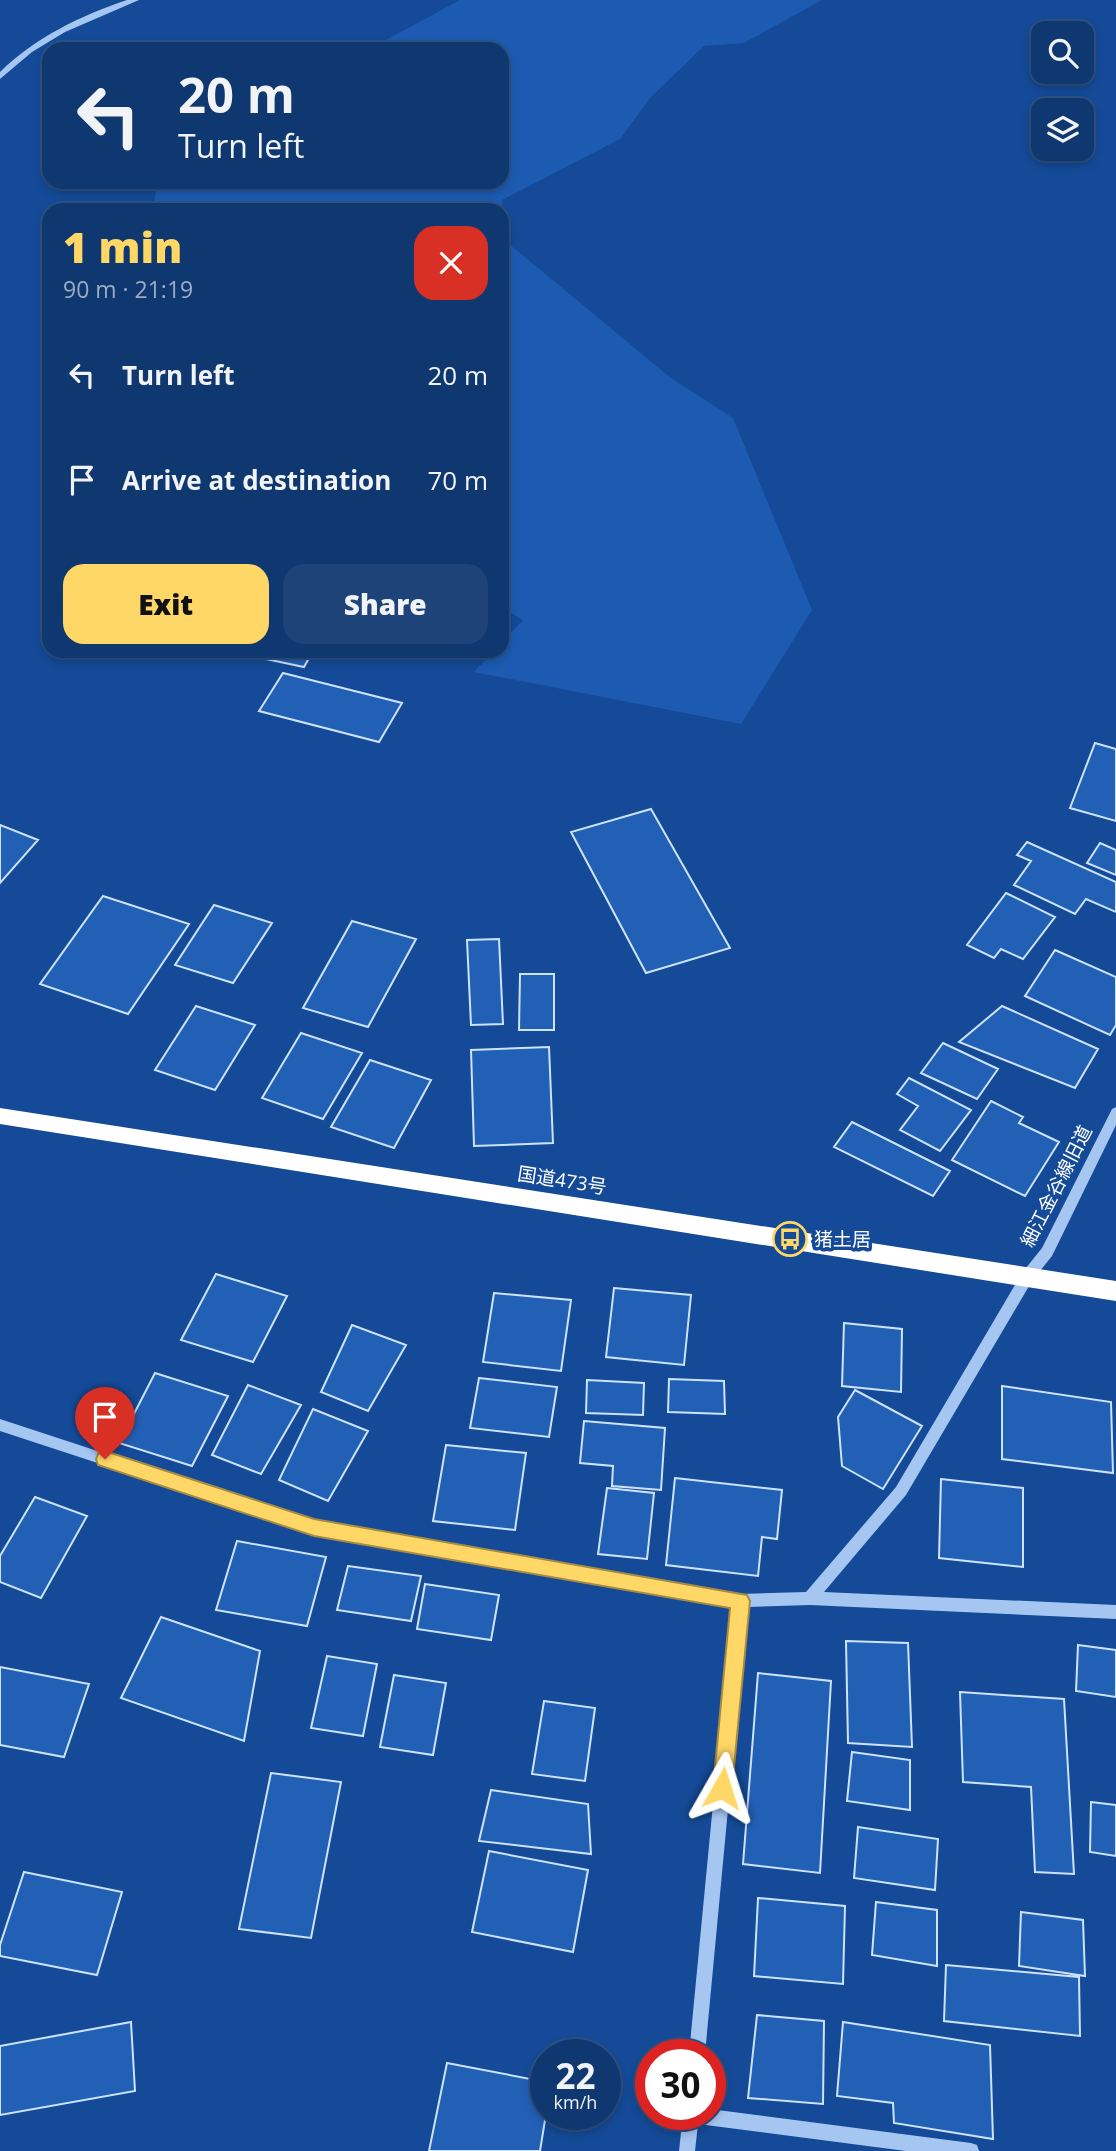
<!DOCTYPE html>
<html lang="en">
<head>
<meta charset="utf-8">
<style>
	body { margin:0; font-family:"Open Sans","Noto Sans JP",sans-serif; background:#1d4379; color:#f1f3f6; height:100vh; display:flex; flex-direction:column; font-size:26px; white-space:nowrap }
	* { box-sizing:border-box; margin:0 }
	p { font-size:23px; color:#9bacc3 }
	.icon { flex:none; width:38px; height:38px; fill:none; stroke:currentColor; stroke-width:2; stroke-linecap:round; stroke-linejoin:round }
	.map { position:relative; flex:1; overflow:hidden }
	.details { position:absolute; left:42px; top:203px; width:467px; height:455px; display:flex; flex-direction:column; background:#0f3871; border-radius:21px; box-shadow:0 4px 10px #0003,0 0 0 2px #2f5284 }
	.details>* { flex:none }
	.banner { position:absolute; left:42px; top:42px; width:467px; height:147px; border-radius:21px; box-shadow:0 4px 10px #0003,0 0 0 2px #2f5284; background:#0f3871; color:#f1f3f6; overflow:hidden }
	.tools { position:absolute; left:1031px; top:21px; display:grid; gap:14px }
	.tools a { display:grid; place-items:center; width:63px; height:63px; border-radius:14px; background:#0f3871; box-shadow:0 4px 10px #0003,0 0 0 2px #2f5284; font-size:35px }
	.speed { position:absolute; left:530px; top:2039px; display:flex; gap:14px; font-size:35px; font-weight:700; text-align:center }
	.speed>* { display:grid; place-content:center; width:91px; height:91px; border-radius:50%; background:#0f3871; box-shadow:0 4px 10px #0003,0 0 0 2px #2f5284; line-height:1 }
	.speed small { font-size:18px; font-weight:400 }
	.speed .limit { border:10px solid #d22; background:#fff; color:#111 }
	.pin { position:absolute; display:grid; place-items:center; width:60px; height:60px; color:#fff; margin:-72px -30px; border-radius:50% 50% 50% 0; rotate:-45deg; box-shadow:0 0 7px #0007 }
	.pin .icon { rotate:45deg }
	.me { position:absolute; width:77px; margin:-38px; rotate:6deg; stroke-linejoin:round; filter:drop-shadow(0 0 5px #0008) }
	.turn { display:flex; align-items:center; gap:24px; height:147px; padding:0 21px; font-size:32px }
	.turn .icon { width:91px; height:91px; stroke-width:2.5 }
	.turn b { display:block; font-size:49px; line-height:60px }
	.round { display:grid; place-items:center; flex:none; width:74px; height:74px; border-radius:21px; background:#1d4379 }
	.overview { display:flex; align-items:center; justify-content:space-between; height:119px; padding:0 21px }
	h1 { font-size:42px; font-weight:800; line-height:52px; color:#ffd767 }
	.action { display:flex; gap:14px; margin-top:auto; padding:14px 21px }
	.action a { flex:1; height:80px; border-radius:21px; background:#ffd767; color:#111; font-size:28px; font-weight:800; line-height:80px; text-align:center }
	.action a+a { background:#1d4379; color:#f1f3f6 }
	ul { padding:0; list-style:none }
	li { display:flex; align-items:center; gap:21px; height:105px; padding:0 21px }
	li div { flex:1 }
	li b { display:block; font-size:26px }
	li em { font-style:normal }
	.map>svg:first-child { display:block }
</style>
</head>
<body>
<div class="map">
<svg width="1116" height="2151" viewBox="0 0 1116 2151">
	<rect width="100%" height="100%" fill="#144a97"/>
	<path fill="#1c5bb1" d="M460,0h362l-78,43 -40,3 -53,51 -31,42 -118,61 1,39 168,139 62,40 79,192 -71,114 -267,-52 20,-21h8v-9l21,-22 -21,-12v-398h-349l4,-28h345v-133h-133z"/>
	<path fill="#2260b6" stroke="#cde2fd" stroke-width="2" d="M254,651h59l-9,16 -52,-11z
		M283,673l119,30 -23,39 -120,-31z
		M1095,743l21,6v72l-46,-13z
		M651,809l79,139 -84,25 -75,-141z
		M0,825l38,15 -38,43z
		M1027,842l89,40v30l-30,-13 -11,15 -61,-29 17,-24 -14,-6z
		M1100,843l16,7v25l-29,-12z
		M1006,893l49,24 -32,42 -22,-10 -7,9 -27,-13z
		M103,896l86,28 -61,90 -88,-30z
		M214,905l58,18 -39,60 -58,-18z
		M352,921l64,18 -48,88 -65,-19z
		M499,939l4,85 -32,1 -4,-85z
		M1055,950l61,27v48l-6,10 -85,-39z
		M520,974h34v56h-35z
		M196,1006l59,19 -40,65 -60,-20z
		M1002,1006l96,43 -23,39 -116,-46z
		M301,1033l61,20 -39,66 -61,-21z
		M943,1043l55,26 -21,30 -56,-26z
		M549,1047l4,96 -79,3 -3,-96z
		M370,1060l61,20 -37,68 -63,-21z
		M909,1078l62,32 -31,41 -40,-21 18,-24 -21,-12z
		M991,1101l32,16 -4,6 40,19 -34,54 -73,-36z
		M852,1122l98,49 -17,25 -99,-49z
		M216,1274l71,22 -34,66 -72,-22z
		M614,1288l77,7 -7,70 -78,-8z
		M494,1293l77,7 -10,71 -78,-9z
		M844,1323l58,6 -1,63 -59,-6z
		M352,1325l54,20 -38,66 -47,-19z
		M155,1373l73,23 -36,70 -73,-23z
		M479,1378l78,9 -8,50 -79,-9z
		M669,1379l55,2 1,33 -57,-2z
		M587,1380l57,3 -1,32 -57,-2z
		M248,1385l53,20 -40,69 -49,-19z
		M1002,1386l109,16 2,71 -111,-14z
		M855,1390l67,36 -39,63 -41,-23 -4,-49z
		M313,1409l55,22 -40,70 -49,-21z
		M584,1421l81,7 -4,62 -49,-4 1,-20 -33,-3z
		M446,1445l80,8 -11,77 -82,-9z
		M675,1478l107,12 -5,49 -15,-2 -4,39 -92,-11z
		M941,1479l82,9v79l-84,-9z
		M607,1488l47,5 -7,66 -49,-5z
		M35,1497l52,19 -46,82 -41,-16v-26z
		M237,1541l89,16 -19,69 -91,-16z
		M348,1566l73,10 -10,45 -74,-11z
		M425,1584l74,11 -8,45 -74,-11z
		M161,1617l99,34 -16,90 -123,-43z
		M846,1641l62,2 4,104 -64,-4z
		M1078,1645l38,5v47l-40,-6z
		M327,1656l50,8 -14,72 -52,-8z
		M0,1667l89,17 -25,73 -64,-12z
		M758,1673l73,8 -11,192 -77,-9z
		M394,1675l52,8 -13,72 -53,-8z
		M960,1692l104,7 10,175 -39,-2 -4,-85 -68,-5z
		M544,1701l51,7 -10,73 -53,-7z
		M852,1752l58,8v50l-63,-9z
		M271,1773l70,9 -30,156 -72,-9z
		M491,1790l97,14 3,50 -112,-13z
		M1091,1802l25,3v51l-26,-4z
		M858,1827l80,12 -3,51 -81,-12z
		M489,1851l99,19 -15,82 -101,-20z
		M24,1872l98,20 -25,83 -97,-19v-11z
		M758,1898l87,8 -2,78 -89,-8z
		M876,1902l61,8v56l-65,-11z
		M1021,1912l62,8 2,56 -66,-10z
		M946,1965l133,12 1,59 -136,-15z
		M757,2015l67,6 -1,83 -75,-6z
		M131,2022l4,69 -135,24v-69z
		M843,2022l147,23 3,94 -99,-16 -1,-20 -56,-7z
		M447,2063l99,19v32l-6,37h-111z"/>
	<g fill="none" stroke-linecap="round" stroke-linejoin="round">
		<path fill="#a6c6f2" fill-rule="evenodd" d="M127,0h12l-74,32 -33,20 -32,27v-7c36,-35 80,-56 127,-72z
			M1116,1107v18l-64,131 -20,25 -126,214 -82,97 292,13v14l-306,-14 -63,2 -42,447h-16l43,-448 -418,-72 -314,-103v-12l314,103 426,72 66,-2 90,-105 126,-214 20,-25 70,-139z
			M710,2109l261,34 6,2 2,6h-73l-208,-27 -3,27h-16l4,-37h27z"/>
		<path fill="#fff" fill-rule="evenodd" d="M0,1108l1116,173v20l-1116,-177z"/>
	</g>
	<path fill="#ffd767" stroke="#a68c43" stroke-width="2" d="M105,1451l209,68 433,76 3,6 -18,187 -3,6 -7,3 -7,-3 -2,-6 17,-180 -416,-72 -216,-71 -2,-6 2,-5z"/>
	<defs>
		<g id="bus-ring" transform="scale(1.75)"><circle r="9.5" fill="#144a97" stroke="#ffd767" stroke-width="1.5"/><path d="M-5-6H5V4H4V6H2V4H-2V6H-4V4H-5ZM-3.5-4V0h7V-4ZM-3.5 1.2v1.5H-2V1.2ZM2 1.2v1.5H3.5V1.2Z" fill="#ffd767"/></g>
	</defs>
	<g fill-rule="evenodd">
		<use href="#bus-ring" x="790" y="1239"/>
	</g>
	<g text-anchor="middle" stroke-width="7" stroke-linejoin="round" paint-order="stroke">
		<g font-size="19" fill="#fff" stroke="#144a97">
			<text transform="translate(562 1180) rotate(9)" y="7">国道473号</text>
			<text transform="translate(1056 1186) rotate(-63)" y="7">細江金谷線旧道</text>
		</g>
		<g font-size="19" fill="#fff" stroke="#144a97" text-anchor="start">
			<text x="814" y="1246">猪土居</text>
		</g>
	</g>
</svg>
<div class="tools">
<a><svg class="icon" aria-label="search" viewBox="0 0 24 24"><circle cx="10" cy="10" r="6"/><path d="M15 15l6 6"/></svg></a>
<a><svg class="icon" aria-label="layers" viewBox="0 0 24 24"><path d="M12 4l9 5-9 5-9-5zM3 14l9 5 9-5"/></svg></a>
</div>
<div class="speed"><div>22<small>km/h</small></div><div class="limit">30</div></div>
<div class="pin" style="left:105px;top:1459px;background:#d93025"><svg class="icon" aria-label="arrive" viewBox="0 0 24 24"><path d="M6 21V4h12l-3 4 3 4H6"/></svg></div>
<svg class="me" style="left:722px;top:1788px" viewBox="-20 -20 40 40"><path d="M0-17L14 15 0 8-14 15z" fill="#ffd767" stroke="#fff" stroke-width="4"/></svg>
<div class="banner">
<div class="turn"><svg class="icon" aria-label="left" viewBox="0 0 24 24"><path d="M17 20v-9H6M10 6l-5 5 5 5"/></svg><div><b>20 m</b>Turn left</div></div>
</div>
<section class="details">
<div class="overview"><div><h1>1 min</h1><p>90 m · 21:19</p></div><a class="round" style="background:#d93025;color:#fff"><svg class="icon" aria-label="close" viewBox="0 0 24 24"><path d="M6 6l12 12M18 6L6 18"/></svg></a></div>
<ul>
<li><svg class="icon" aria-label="left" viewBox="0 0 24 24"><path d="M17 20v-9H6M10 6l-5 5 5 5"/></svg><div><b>Turn left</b></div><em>20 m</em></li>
<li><svg class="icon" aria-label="arrive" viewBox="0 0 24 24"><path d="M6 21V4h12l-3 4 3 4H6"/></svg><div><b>Arrive at destination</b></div><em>70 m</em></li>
</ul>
<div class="action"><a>Exit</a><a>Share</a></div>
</section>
</div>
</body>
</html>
